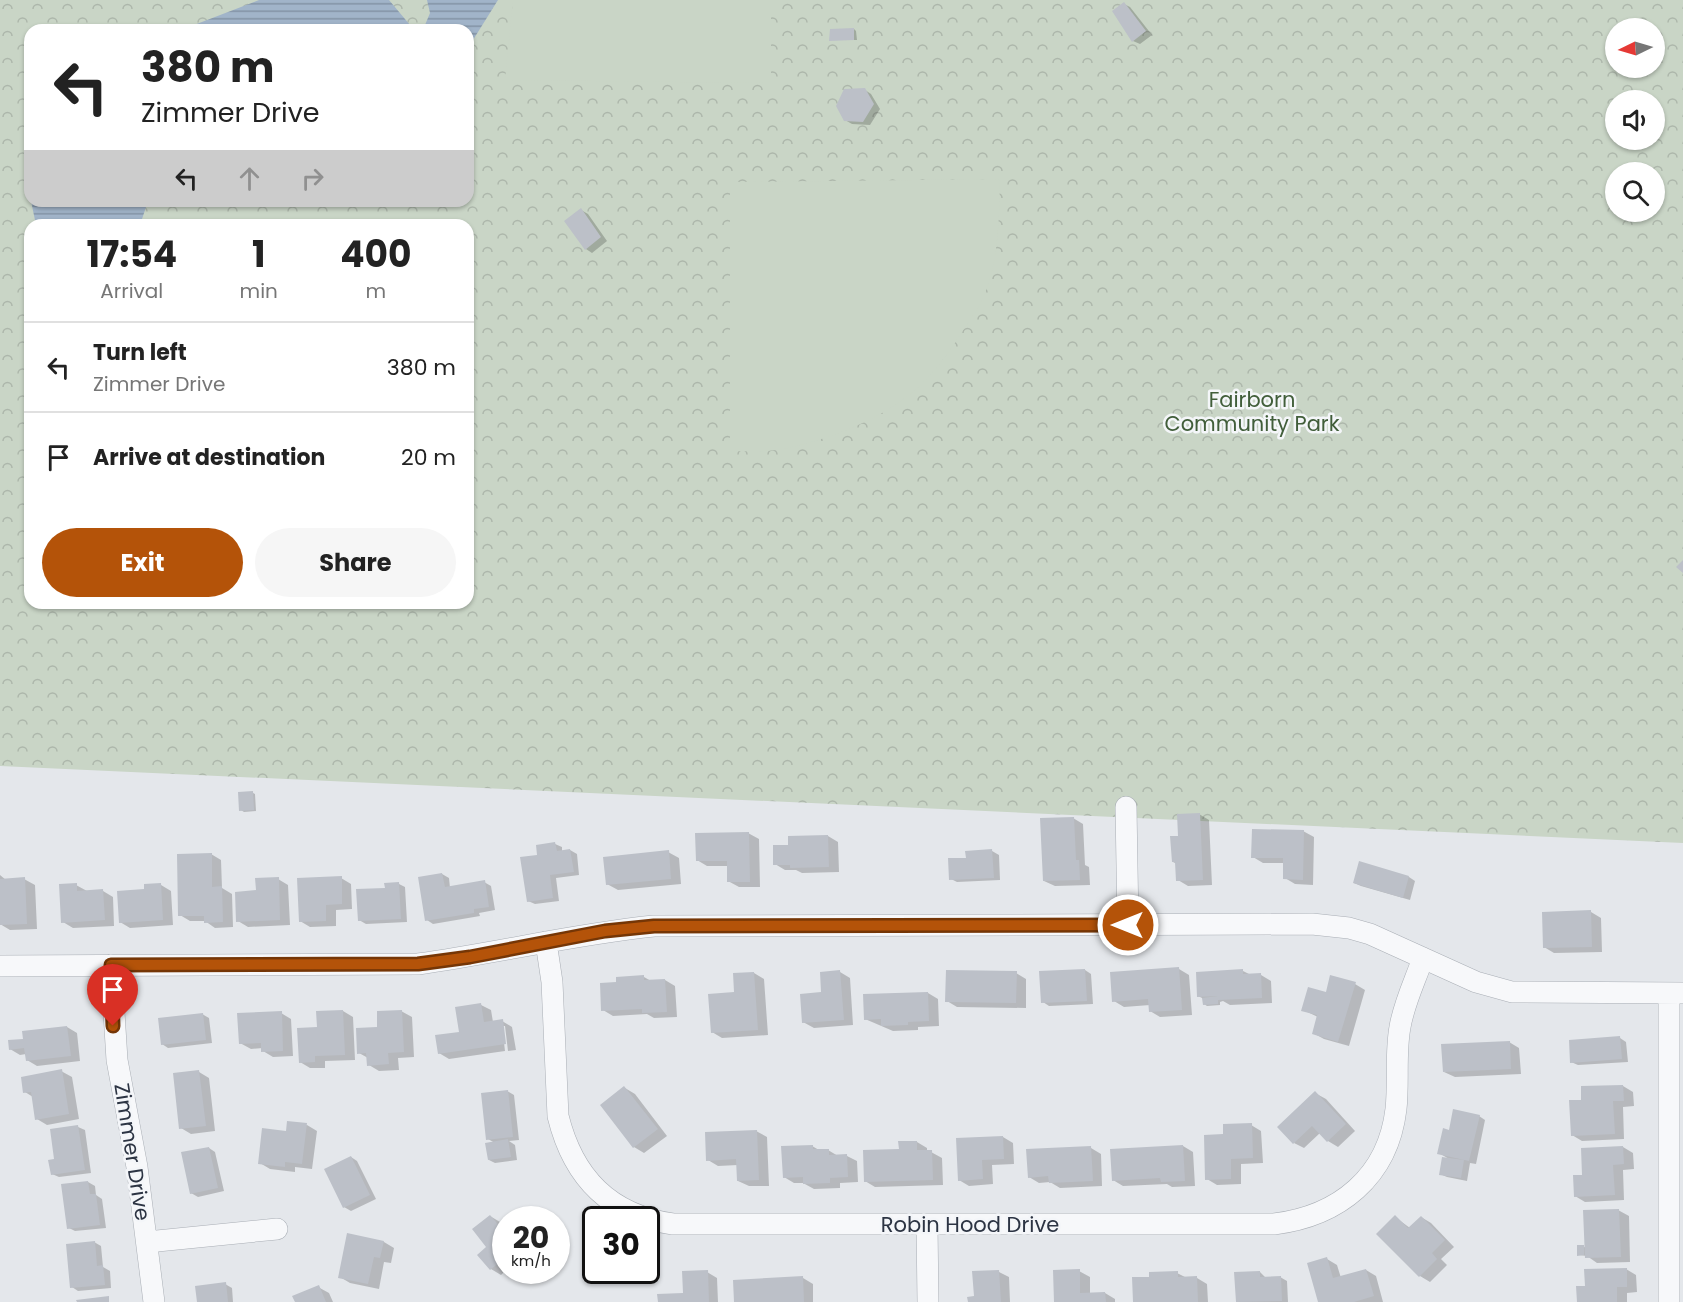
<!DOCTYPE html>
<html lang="en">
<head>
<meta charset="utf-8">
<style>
	body { margin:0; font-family:Poppins,sans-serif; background:#f6f6f6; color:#222; height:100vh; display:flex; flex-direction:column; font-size:22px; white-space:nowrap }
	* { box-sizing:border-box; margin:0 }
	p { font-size:20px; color:#767676 }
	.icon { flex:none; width:33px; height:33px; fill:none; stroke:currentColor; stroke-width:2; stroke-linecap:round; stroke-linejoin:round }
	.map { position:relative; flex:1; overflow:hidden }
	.sheet { position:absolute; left:24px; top:219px; width:450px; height:390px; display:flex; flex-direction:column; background:#fff; border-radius:18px; box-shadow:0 2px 4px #0004 }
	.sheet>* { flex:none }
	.top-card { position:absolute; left:24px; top:24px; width:450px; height:183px; border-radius:18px; box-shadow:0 2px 4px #0004; background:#fff; color:#222; overflow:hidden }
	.needle { width:39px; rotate:265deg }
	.buttons { position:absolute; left:1605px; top:18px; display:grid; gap:12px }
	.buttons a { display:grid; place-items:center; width:60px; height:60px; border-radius:50%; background:#fff; box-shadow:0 2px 4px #0004; font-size:30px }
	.speed { position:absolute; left:492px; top:1206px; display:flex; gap:12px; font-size:30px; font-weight:700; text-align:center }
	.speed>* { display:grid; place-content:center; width:78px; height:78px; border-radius:50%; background:#fff; box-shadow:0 2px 4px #0004; line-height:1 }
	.speed small { font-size:15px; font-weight:400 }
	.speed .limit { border:3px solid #111; border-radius:9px; background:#fff; color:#111 }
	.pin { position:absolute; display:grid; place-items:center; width:51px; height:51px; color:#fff; margin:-62px -26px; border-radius:50% 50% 50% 0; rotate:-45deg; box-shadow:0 0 6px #0007 }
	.pin .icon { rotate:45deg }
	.me { position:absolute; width:66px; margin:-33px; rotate:270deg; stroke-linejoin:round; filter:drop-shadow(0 0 4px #0008) }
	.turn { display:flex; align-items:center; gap:21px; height:126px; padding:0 18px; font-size:27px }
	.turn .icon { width:78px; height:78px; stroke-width:2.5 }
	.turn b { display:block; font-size:42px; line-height:51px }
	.lanes { display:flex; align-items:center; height:57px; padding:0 18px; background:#0003; justify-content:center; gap:30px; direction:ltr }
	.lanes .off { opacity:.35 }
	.eta { display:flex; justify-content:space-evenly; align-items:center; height:102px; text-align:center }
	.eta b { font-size:36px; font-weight:700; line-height:42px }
	.button { display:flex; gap:12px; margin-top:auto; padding:12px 18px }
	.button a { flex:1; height:69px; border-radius:36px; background:#b45309; color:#fff; font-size:24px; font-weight:700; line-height:69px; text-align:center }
	.button a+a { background:#f6f6f6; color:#222 }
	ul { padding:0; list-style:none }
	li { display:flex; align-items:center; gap:18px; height:90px; padding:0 18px; border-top:2px solid #e0e0e0 }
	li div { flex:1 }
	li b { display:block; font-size:22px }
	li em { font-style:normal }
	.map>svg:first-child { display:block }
</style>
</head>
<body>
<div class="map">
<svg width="1683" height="1302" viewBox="0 0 1683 1302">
	<defs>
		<pattern id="park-crowns" width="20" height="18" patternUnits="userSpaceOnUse" patternTransform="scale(1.5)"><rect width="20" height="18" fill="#c9d5c6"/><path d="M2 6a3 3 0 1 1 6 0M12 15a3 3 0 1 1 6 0" fill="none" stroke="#adb7ab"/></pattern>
		<pattern id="water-rules" width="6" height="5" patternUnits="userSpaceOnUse" patternTransform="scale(1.5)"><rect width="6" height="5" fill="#a1b4c9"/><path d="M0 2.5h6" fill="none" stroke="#8393a5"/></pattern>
	</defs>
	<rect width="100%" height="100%" fill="#e4e7eb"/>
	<path fill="url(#park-crowns)" fill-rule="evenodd" d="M0,0h1683v843l-1683,-77zM1616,28h38v40h-38zM30,30h438v171h-438zM1616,100h38v40h-38zM1616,172h38v40h-38zM30,225h438v378h-438z"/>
	<path fill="#c9d5c6" d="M513,0h258v83l-266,-3z
		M1000,179c-1,40 -1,80 -16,117 -5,13 -15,24 -22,36 -17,27 -39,56 -67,73 -31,21 -83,40 -119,45 -15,2 -31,1 -46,1v-269z"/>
	<path fill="url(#water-rules)" d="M259,0h130l21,25h15l5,-12 -3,-13h71l-30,48v-18h-287z
		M31,201h117l-8,24h-104z"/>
	<path fill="#0003" d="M1124,4l6,3 22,28 -12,9 -7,-3z
		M854,29l2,2 1,9h-26z
		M865,90l6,4 9,15 -10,16 -18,-1 -7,-4z
		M581,210l7,4 19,27 -15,12 -6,-4z
		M253,793l2,1 1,17 -12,1 -3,-2z
		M1199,814l10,6 3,65 -24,1 -10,-6 -1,-16 -4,-2 6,-25z
		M1073,818l10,6 2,41 4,2 1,18 -35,1 -11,-5z
		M1303,831l11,6 -1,48 -18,-1 -10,-6v-15h-22l-10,-6z
		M748,833l11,6 1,48h-21l-11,-6v-15h-21l-10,-6z
		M828,836l10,6 1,30 -37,1 -6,-3h-11l-10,-6z
		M555,844l7,3v5l8,-2 7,4 2,21 -23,3 3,23 -24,3 -7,-3 11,-45z
		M992,851l7,4 1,25 -43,2 -6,-3 16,-20z
		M668,852l11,6 2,26 -63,6 -11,-6z
		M211,854l10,6 1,28 10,6 1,33 -18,1 -10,-7h-15l-10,-6z
		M442,874l7,4 1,10 34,-6 7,4 4,24 -16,3 1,3 -47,8 -6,-4z
		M0,875l6,5 18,-1 11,6 2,44 -27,1 -10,-6z
		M1409,877l6,4 -5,19 -49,-14 -7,-3z
		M341,878l10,6 1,25 -16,1v16l-26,1 -10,-6z
		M278,879l10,6 2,40 -42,2 -10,-6 19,-29z
		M399,884l6,3 2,35 -41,2 -7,-4z
		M76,885l11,6h16l10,6 1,29 -41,2 -10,-6z
		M161,885l10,6 2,34 -43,3 -10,-6z
		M1591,912l10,6 1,34 -48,1 -10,-6z
		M1179,969l10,6 3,40 -32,2 -10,-6v-6l-26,2 -10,-6z
		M1085,970l6,4 2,30 -44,2 -6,-4z
		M1243,971l8,4h10l10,6 1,22 -42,2 -7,-4 -3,1v3l-13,1 -3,-2v-5l-6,-3z
		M840,972l10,6 3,47 -39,3 -11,-6z
		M754,973l10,6 4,56 -46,3 -10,-6 24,-38z
		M1016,973l10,6v29l-69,-1 -10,-6z
		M644,977l7,4 14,-1 10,6 2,31 -23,1 -7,-4 -34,2 -10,-6 15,-27z
		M1355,984l10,6 -16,56 -25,-7 -11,-6 5,-16 -15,-7 24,-16z
		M928,993l10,6 1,27 -21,1v3l-25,1 -28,-12z
		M481,1005l10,5 2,12 9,-1 10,6 4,23 -8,1 -3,-25h-3l3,25 -56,8 -10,-6 22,-20z
		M343,1011l10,6 2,43 -30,1v7h-15l-10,-6 18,-34z
		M401,1011l11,6 2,40 -16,1 1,12 -20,1 -10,-6 -1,-7 -9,-5 20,-25z
		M281,1013l10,6 2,37 -20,1 -10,-6v-3l-12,1 -11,-6z
		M202,1014l7,4 3,25 -44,5 -6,-4z
		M67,1027l10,6 3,28 -43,5 -10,-6 -1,-6 -6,1 -10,-6 15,-9z
		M1620,1038l6,4 2,20 -50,3 -7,-3z
		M1509,1042l10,6 2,26 -66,3 -11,-5z
		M61,1071l11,6 7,42 -32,6 -10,-6 -4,-22 -8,-5z
		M199,1072l10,6 6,53 -24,3 -10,-6z
		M1623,1086l10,6 1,14 -11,1 1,32 -42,2 -10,-6 11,-34z
		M625,1088l10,6 32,42 -23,17 -10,-6z
		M507,1091l7,4 5,45 -10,1 6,4 2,15 -22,3 -6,-3 6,-17 -7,-4z
		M1315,1093l11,6 29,32 -17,16 -10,-6 -8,-8 -16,15 -10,-5z
		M1479,1116l6,4 -9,44 -6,-1 -3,18 -20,-4 -7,-3 9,-15 -10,-6 11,-22z
		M307,1125l10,6 -5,38 -17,-2v5l-25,-3 -10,-6 27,-31z
		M1251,1125l10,6 2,32 -22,1v20l-24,1 -10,-6 18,-44z
		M78,1127l7,3 6,43 -32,4 -7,-3 4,-14z
		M756,1131l11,6 2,49h-20l-11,-5v-16l-20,1 -10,-6z
		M1003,1137l10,6 1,21 -22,1 1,19 -24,2 -10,-6z
		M917,1142l10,6v4h4l11,6 1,27 -68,2 -10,-6 35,-31z
		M812,1146l7,4h9l10,6h9l10,5 1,21 -18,1v5l-26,1 -11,-6h-9l-10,-6z
		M1183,1146l10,6 2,34 -23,1 -5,-3 -44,2 -10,-6z
		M1623,1147l10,6 1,16 -11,1 1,30 -39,2 -10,-6 8,-19z
		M209,1148l6,4 9,39 -26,6 -7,-4z
		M1091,1148l10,6 1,32 -42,2 -10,-6 -11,1 -10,-6z
		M351,1157l6,4 19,38 -25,12 -7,-4 -18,-37z
		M88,1182l7,4 1,9 6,4 4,29 -31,3 -6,-3z
		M1618,1210l11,6 1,46 -33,1 -10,-7 -8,-1 4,-9 3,2z
		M490,1216l10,6 6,7v41l-5,5 -10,-6 -2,-21z
		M1395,1217l15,11 11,-11 10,6 23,24 -13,12 6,6 -17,17 -10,-6z
		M348,1235l36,7 10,6 -3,15 -7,-1 -5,27 -29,-6 -10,-6z
		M94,1242l7,4 2,21 7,4 1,17 -33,3 -6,-4z
		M1327,1259l10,6 4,13 25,-8 10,6 7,26h-64z
		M1626,1269l10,6 1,17 -10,1v9h-49z
		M1079,1271l11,6v17l15,-1 10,6v3h-60z
		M707,1272l10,6 1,24h-59l25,-8z
		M999,1272l10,5 1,25h-41z
		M1260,1272l6,6 14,-1 7,4 1,21h-51l-1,-28z
		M1177,1273l10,5h10l10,6 1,18h-74l17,-24z
		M803,1278l10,6v18h-78z
		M225,1284l7,4 1,14h-34z
		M318,1287l11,6 4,9h-37z"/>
	<path fill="#bcc0c8" d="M1124,2l22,29 -14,11 -20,-31z
		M854,28v12l-25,1 1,-12z
		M865,88l9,16 -11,18 -19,-1 -8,-15 8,-17z
		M581,208l20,29 -16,13 -21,-29z
		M1683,560v13l-7,-6z
		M253,791l1,19 -15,1 -1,-19z
		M1200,813l3,67 -27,1 -1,-19h-3l-2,-26h8l-1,-22z
		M1074,817l2,43h3l1,20 -37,1 -3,-63z
		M1252,829l52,1 -1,50 -20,-1v-21h-32z
		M749,832l1,50h-23v-21h-31l-1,-28z
		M828,835l1,32 -39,1v-3h-17v-20h15v-9z
		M555,842l2,9 13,-2 4,23 -24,3 3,23 -26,4 -7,-45 17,-2 -1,-10z
		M992,849l2,29 -45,2 -1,-22h18l-1,-7z
		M669,850l2,29 -65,6 -3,-28z
		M212,853v34l10,-1 1,36 -19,1v-7h-26l-1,-62z
		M1359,861l50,15 -6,22 -50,-15z
		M442,873l3,14 40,-7 4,27 -15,2v4l-49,8 -7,-44z
		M342,876v28l-16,1v16l-27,1 -2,-44z
		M25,877l2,47 -27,1v-46z
		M279,877l1,43 -44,2 -1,-30 21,-2 -1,-12z
		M399,882l2,37 -43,2 -2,-32 29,-1 -1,-5z
		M77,883v8l26,-2 2,31 -44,3 -2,-39z
		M161,883l2,37 -44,3 -2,-32 27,-2v-5z
		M1591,910l1,37 -49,1 -1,-36z
		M1179,967l3,43 -33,2 -1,-13 -36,3 -2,-30z
		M1085,969l2,32 -46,2 -2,-32z
		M1243,969v5l18,-1 1,25 -44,2v4l-15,1 -1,-7 16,-2 -21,1 -1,-25z
		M840,970l4,50 -42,3 -2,-29 21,-2 -1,-20z
		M946,970l71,1 -1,32 -71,-1z
		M754,972l4,58 -47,3 -3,-39 26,-2 -1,-19z
		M644,975v5l21,-1 2,33 -25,1v-4l-41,2 -1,-28 16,-1v-5z
		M1330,975l26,7 -18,60 -26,-8 5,-19 -16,-4 7,-24 18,5z
		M928,992l1,29 -21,1v3l-27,1v-7l-17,1 -1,-26z
		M481,1003l3,19 19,-3 3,25 -68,10 -3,-19 24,-3 -4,-25z
		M343,1010l2,45 -30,1v6l-16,1 -2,-35 20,-1 -1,-16z
		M402,1010l2,42 -16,1 1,11 -22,2 -1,-13 -9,1 -1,-26 21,-1v-16z
		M282,1011l1,40 -22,1v-9l-22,1 -2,-31z
		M203,1013l3,27 -45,5 -3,-27z
		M67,1026l4,30 -45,5 -2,-13 -15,2 -1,-10 15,-1 -1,-8z
		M1620,1036l2,23 -52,4 -1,-23z
		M1510,1041l1,28 -68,3 -2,-28z
		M62,1069l7,45 -34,6 -4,-28 -8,1 -2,-16z
		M199,1070l7,56 -27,3 -6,-56z
		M1623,1085l1,16h-11l2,33 -44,2 -2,-36h12v-14z
		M624,1086l34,43 -25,19 -33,-43z
		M508,1090l5,47 -27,3 -5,-47z
		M1315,1091l31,33 -19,18 -15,-16 -19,18 -16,-17z
		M1453,1109l27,6 -11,46 -32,-7 6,-26 6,2z
		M287,1121l20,2 -5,41 -17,-2v5l-27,-3 4,-36 24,3z
		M1252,1123l1,35 -22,1v20l-26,1 -1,-45 19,-1v-10z
		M78,1125l7,45 -34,5 -3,-15 6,-1 -4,-30z
		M757,1130l2,50 -22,1 -1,-22 -30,2 -1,-29z
		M1003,1136l1,23 -22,1 1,19 -25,2 -2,-43z
		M508,1139l3,18 -23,3 -3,-17z
		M898,1141h19v9h15l1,30 -69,2 -1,-32 36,-1z
		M813,1145v4h16v6l18,-1 1,23 -18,1v5l-27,1v-7l-20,1 -2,-32z
		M1183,1145l2,36 -24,1 -1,-4 -48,3 -2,-32z
		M1091,1146l2,35 -44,2 -1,-7 -20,2 -2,-29z
		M1623,1146l1,18 -11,1 2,30 -41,2 -1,-22h9l-1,-27z
		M209,1147l9,41 -28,6 -9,-42z
		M351,1156l19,39 -27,13 -19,-39z
		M1442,1157l22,3 -3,18 -22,-3z
		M88,1181l2,13h6l4,31 -33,4 -6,-45z
		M1619,1209l2,48 -36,1 -2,-48z
		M490,1215l16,19v32l-2,1 -4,-5 -10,8 -13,-15 9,-8 -14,-18z
		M1395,1215l13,13 13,-12 24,24 -13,13 5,6 -18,18 -43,-43z
		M347,1233l37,8 -4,17 -6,-1 -6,27 -30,-6z
		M95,1241l2,25 6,-1 2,20 -35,3 -4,-44z
		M1577,1245h7v10l-7,1z
		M1327,1257l6,21 33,-9 8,27 -20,6h-36l-11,-39z
		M1627,1268v19h-10v15h-40l-1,-16h9l-1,-17z
		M1080,1269v24l25,-1 1,10h-52l-1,-32z
		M708,1270l1,32h-51l-1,-8 26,-1 -1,-22z
		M999,1270l2,32h-33l-1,-5 7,-1 -2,-25z
		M1178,1271v6l19,-1 1,26h-65l-1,-25h17v-5z
		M1260,1271v6l21,-1 1,25 -46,1 -2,-30z
		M803,1276l1,26h-70l-1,-22z
		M226,1282l2,20h-31l-2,-16z
		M319,1285l7,17h-31l-3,-6z
		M109,1296v6h-32l-1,-2z"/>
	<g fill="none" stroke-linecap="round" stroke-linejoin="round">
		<g stroke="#a9aeb5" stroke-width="22">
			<path id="street" d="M1126,807l2,118
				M546,942l6,40 6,134c15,61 51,99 115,108h601c65,-8 114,-47 122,-115 3,-27 -1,-55 4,-82 4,-24 15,-46 23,-69
				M111,965l6,95 20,107 17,135
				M0,966l418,-2c79,-11 157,-30 236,-38l658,-2 37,4 21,6 106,48 36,10 171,1
				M1669,993v309
				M927,1225l1,77
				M147,1242l130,-13"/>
		</g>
		<use href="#street" stroke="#f7f8fa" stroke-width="21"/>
	</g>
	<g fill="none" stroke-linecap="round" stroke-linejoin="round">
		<g stroke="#753606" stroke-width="15">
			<path id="route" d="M113,1026l-2,-61 307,-1 52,-7 135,-26 49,-5 474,-1"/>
		</g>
		<use href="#route" stroke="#b45309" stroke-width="10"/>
	</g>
	<g text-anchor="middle" stroke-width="5" stroke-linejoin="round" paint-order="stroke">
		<g font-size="21" fill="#415e3a" stroke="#f4f6f9">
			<text x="1252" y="407">Fairborn<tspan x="1252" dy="24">Community Park</tspan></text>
		</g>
		<g font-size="21" fill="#2c3443" stroke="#f4f6f9">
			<text transform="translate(132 1152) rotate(81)" y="7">Zimmer Drive</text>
			<text x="970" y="1232">Robin Hood Drive</text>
		</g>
	</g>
</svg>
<div class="buttons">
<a><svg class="needle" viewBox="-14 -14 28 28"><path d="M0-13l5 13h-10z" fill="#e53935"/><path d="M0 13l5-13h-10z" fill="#767676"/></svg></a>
<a><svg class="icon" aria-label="sound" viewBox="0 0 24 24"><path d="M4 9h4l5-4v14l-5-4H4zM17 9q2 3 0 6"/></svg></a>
<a><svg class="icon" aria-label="search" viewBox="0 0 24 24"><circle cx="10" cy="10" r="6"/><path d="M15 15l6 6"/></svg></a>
</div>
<div class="speed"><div>20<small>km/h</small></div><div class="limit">30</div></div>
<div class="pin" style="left:113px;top:1026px;background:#d93025"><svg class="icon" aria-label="arrive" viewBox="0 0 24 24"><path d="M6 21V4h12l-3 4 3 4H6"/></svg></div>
<svg class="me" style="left:1128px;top:925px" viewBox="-20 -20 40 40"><circle r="17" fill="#b45309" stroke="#fff" stroke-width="3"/><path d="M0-11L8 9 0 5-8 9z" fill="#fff"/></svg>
<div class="top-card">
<div class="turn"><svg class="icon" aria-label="left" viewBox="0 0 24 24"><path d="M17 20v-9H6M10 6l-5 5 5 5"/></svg><div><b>380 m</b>Zimmer Drive</div></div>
<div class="lanes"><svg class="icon" aria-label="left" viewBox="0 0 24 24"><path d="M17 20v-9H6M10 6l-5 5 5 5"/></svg><svg class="icon off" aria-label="ahead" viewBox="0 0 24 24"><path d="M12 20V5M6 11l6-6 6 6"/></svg><svg class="icon off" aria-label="right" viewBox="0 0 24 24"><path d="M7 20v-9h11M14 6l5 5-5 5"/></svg></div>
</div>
<section class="sheet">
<div class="eta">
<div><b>17:54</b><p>Arrival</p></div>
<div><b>1</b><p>min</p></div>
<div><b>400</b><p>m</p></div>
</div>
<ul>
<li><svg class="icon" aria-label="left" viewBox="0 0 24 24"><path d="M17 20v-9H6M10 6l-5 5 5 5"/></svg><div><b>Turn left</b><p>Zimmer Drive</p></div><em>380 m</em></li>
<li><svg class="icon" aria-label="arrive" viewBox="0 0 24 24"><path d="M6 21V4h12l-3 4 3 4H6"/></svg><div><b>Arrive at destination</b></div><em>20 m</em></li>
</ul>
<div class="button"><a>Exit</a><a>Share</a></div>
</section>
</div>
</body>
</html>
